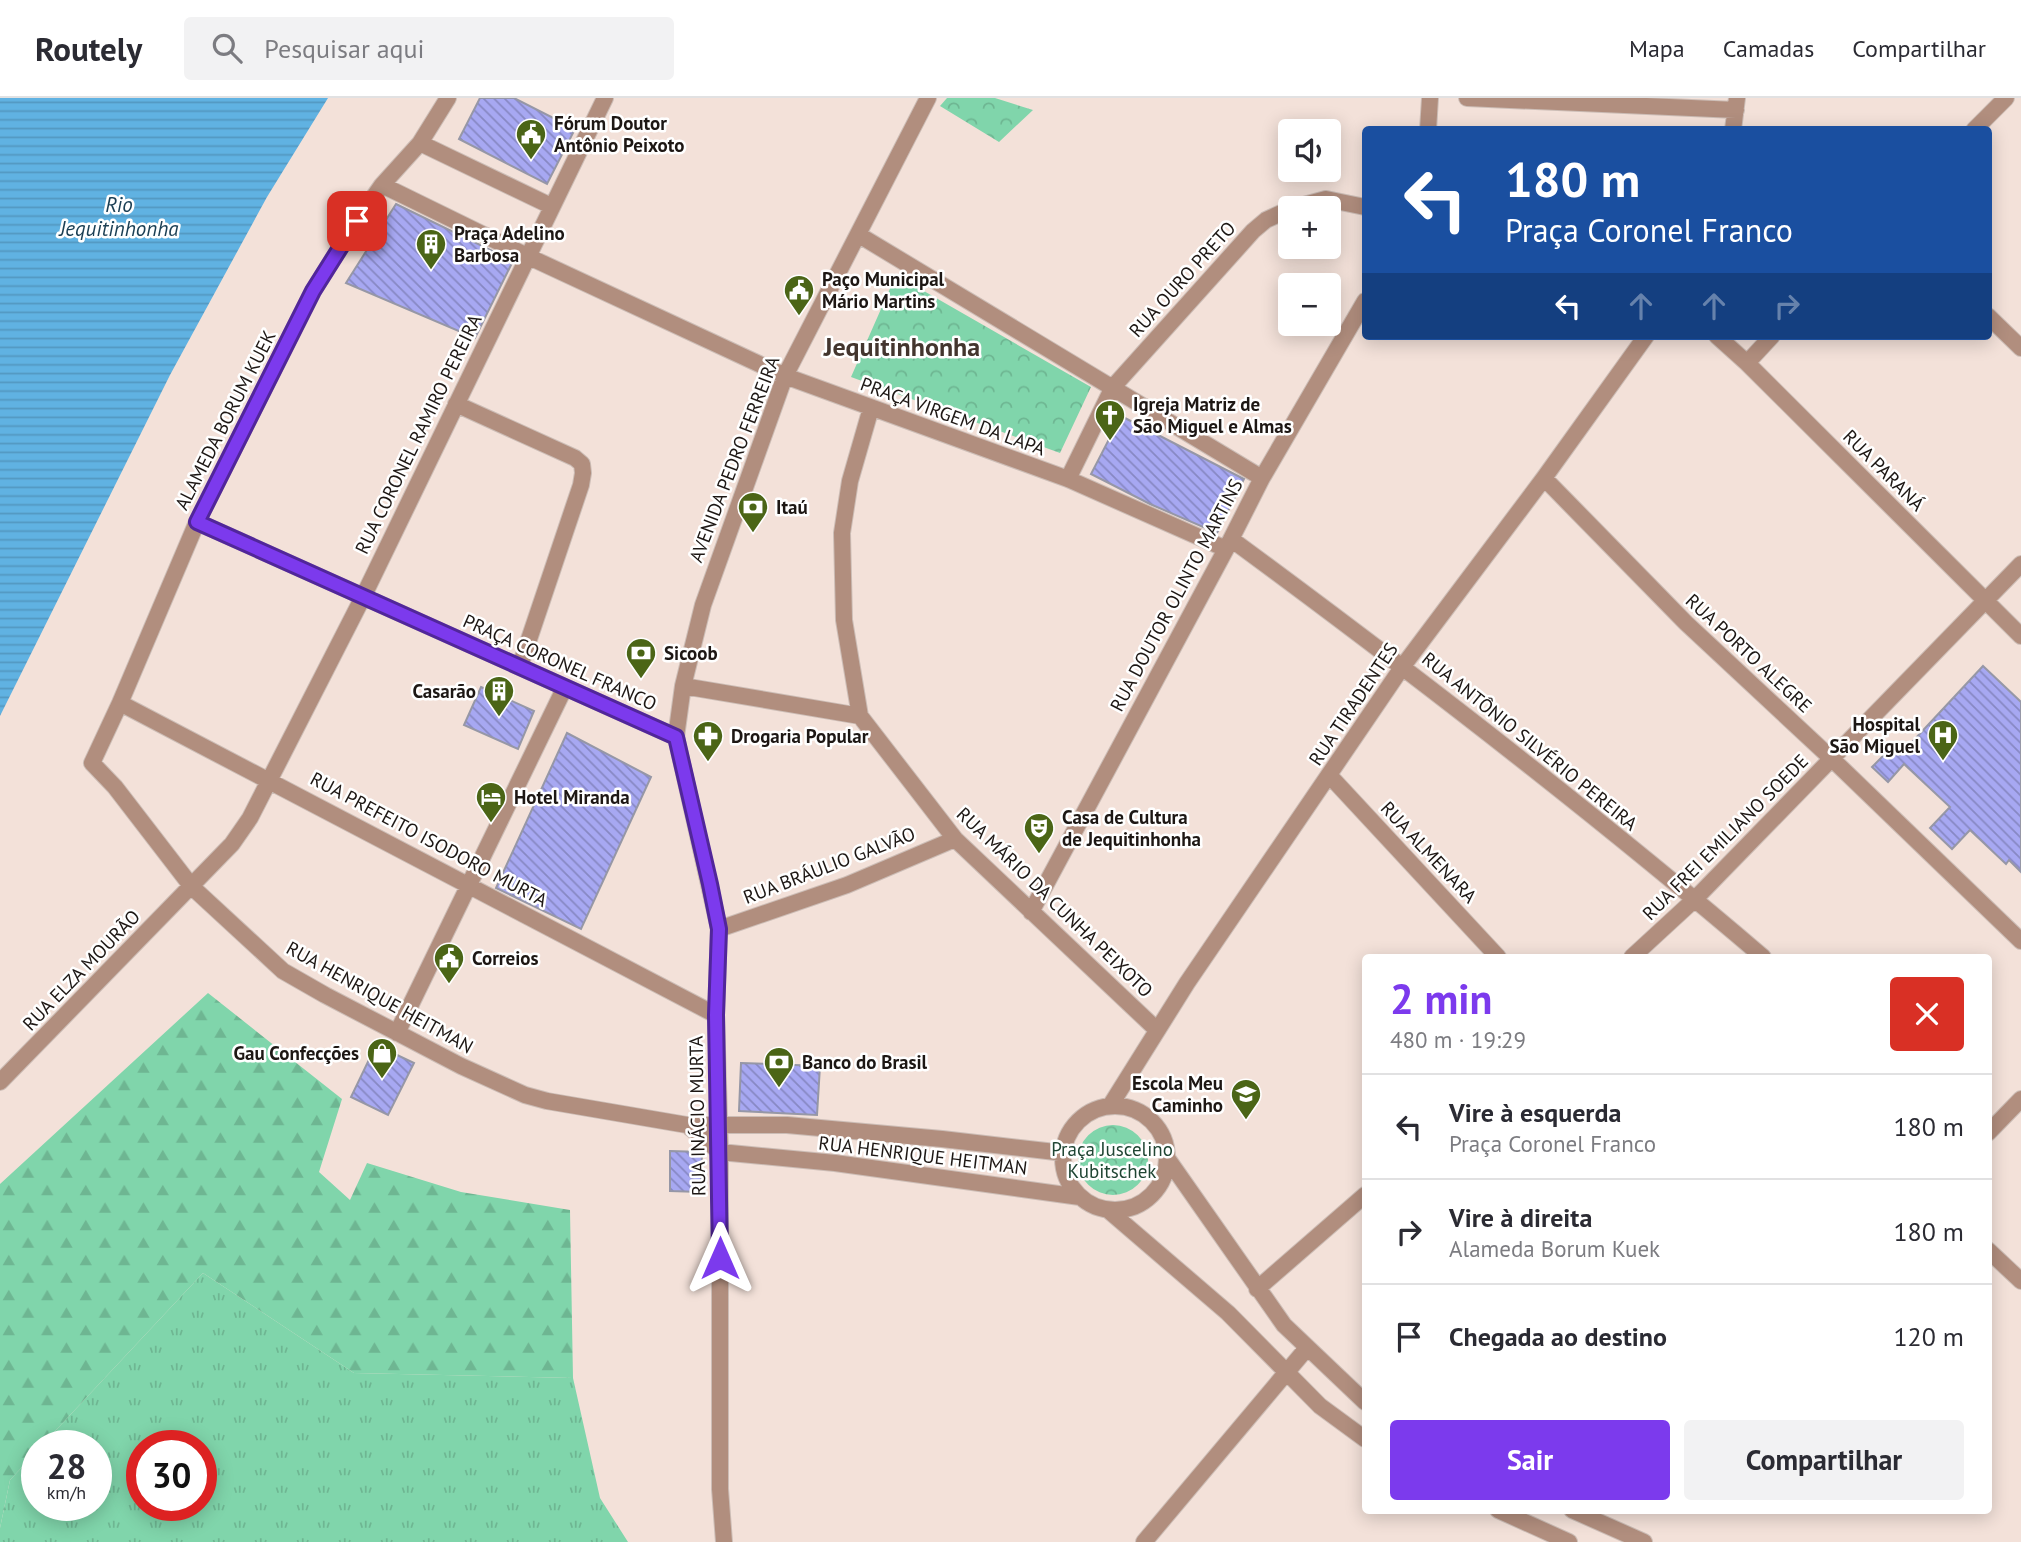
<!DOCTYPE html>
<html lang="pt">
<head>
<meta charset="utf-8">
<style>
	body { margin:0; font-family:"PT Sans",sans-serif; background:#f2f2f3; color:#2b2b33; height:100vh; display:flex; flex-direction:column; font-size:26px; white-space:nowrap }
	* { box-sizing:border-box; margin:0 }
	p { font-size:23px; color:#7c7c81 }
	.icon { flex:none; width:38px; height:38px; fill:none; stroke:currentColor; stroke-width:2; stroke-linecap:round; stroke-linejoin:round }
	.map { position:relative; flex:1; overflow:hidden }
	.panel { position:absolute; left:1362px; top:856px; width:630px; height:560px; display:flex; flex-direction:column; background:#fff; border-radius:7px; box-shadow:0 4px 18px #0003 }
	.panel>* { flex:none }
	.hud { position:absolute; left:1362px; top:28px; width:630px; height:214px; border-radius:7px; box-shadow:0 4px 18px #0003; background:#1a4fa0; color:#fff; overflow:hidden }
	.tools { position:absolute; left:1278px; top:21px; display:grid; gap:14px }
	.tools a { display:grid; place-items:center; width:63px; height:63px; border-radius:7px; background:#fff; box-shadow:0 4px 18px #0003; font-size:35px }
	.speed { position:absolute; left:21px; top:1332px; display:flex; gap:14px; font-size:35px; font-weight:700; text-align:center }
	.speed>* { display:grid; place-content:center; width:91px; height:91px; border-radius:50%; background:#fff; box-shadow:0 4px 18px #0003; line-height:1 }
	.speed small { font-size:18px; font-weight:400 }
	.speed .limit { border:10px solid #d22; background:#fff; color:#111 }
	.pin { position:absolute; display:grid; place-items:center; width:60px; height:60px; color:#fff; margin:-30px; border-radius:14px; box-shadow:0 4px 10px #0006 }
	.me { position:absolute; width:77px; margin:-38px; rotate:0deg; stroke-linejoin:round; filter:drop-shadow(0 0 5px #0008) }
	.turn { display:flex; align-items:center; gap:24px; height:147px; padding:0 28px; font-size:32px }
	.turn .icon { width:91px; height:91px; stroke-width:2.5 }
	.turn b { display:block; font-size:49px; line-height:60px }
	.lanes { display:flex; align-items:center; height:66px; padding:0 28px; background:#0003; justify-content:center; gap:35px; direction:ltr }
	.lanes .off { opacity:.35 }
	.round { display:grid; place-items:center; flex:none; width:74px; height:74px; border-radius:7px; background:#f2f2f3 }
	.summary { display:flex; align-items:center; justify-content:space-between; height:119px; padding:0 28px }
	h1 { font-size:42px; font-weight:700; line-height:52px; color:#7c3aed }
	.cta { display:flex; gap:14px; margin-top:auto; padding:14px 28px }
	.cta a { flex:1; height:80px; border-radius:7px; background:#7c3aed; color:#fff; font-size:28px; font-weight:700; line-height:80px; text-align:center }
	.cta a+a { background:#f2f2f3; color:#2b2b33 }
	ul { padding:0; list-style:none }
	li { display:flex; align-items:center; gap:21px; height:105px; padding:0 28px; border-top:2px solid #e1e1e2 }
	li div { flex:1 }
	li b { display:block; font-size:26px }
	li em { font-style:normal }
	header { display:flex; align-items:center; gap:42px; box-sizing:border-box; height:98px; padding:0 35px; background:#fff; border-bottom:2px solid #e1e1e2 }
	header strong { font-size:33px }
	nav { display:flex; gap:38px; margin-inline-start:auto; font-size:24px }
	.search { width:490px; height:63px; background:#f2f2f3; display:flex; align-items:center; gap:18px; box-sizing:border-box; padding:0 24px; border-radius:7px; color:#7c7c81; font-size:26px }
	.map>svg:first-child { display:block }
</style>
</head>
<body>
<header>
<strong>Routely</strong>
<div class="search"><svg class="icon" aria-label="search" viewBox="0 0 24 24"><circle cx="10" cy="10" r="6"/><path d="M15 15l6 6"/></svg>Pesquisar aqui</div>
<nav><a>Mapa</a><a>Camadas</a><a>Compartilhar</a></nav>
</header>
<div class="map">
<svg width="2021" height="1444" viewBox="0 0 2021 1444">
	<defs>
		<pattern id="grass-tufts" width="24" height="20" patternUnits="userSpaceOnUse" patternTransform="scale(1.75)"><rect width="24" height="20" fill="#80d5ab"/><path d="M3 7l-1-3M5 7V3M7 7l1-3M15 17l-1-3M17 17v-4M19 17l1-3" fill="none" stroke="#6eb692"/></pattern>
		<pattern id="forest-firs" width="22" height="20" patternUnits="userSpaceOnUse" patternTransform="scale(1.75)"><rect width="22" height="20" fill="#80d5ab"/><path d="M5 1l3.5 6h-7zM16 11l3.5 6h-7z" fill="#6eb692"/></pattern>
		<pattern id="park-crowns" width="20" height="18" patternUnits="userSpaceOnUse" patternTransform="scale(1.75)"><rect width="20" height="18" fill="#80d5ab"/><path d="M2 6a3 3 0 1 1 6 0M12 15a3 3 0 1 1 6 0" fill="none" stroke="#6eb692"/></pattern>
		<pattern id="water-rules" width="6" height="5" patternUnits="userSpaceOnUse" patternTransform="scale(1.75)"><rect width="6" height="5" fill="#60b2e2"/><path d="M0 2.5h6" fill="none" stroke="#5398c1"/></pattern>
		<pattern id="building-back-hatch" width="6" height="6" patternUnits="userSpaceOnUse" patternTransform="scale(1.75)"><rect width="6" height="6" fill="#a7a8f2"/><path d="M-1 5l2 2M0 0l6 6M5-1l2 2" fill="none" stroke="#8788c3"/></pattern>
	</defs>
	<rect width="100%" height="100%" fill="#f3e1d9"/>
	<path fill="url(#grass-tufts)" fill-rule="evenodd" d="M203,1175l151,100 219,5 27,120 28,44h-628v-14l10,-48 27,-29v54h59v-59l-54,-1zM142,1348h59v59h-59z"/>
	<path fill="url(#forest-firs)" d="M208,895l134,106 -23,73 31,28 17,-37 94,29 109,18 3,168 -219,-5 -151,-100 -161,172 -5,1v5l-27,29 -10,48v-344z"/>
	<path fill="url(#park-crowns)" d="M947,0h48l38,12 -34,32 -59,-36z
		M896,177l195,112 -31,66 -209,-76z
		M1078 1062a35 35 0 1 1 70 0a35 35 0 1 1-70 0Z"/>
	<path fill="url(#water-rules)" d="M0,0h328l-61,99 -97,178 -170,341z"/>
	<path fill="url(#building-back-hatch)" stroke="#9697a6" stroke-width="2" d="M480,0h34l61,31 -28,55 -88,-45z
		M396,106l117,57 -38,77 -129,-55z
		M1121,318l123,63 -27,54 -67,-29 -59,-30z
		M1983,568l38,36v170l-12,-12 -3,4 -36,-34 -18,19 -22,-21 20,-21 -46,-43 -16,18 -16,-15 20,-20 8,8z
		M481,589l53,24 -16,38 -54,-24z
		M567,635l84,44 -70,152 -85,-41z
		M376,947l38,18 -26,52 -37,-18z
		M741,965l79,3 -3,49 -78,-4z
		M670,1053l32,1 -1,40 -31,-1z"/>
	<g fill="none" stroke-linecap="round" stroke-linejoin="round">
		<g stroke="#ccbdb6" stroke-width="18">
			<path id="minor" d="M448,0l-28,45 -38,42 -25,36 -44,70 -116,231 -77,181 -28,60 23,24 77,100 91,84 42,24 136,71 64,29 22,6 140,24h100l155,14 122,14
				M1467,0l269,12
				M1428,32l2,-32
				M1733,32l4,-32
				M1974,32l32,-32
				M420,45l131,63
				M382,87l145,71 258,120 283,103 158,70
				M1293,110l33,-9 39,8
				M859,137l403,243
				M1988,218l33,32
				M1717,238l30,27 274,273
				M1747,265l25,-27
				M456,306l119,54 7,6 1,9 -2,12 -61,181
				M871,310l-21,73 -8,52 2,87 16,96 95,123 202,191
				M1544,380l142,145 146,136 189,182
				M1068,381l45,-92 140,-156 13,-11 24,-11
				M197,424l479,215
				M1231,441c182,134 361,272 532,418
				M683,588l177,30
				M120,605l596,312
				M1329,677l169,182
				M1031,814l195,-363 36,-71 103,-177
				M719,831l128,-44 108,-46
				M1632,859l63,-58 326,-335
				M397,935l168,-346
				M0,984l232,-238 18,-26 113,-221 242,-499
				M1110,1008l77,-123 216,-317 141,-188 102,-142
				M1063 1060a52 52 0 1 1 104 0a52 52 0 1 1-104 0Z
				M687,1027l33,27 115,11 245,34
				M1988,1035l33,-34
				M1167,1060l117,167 81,77
				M1108,1112l120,103 92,93 45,33
				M1988,1152l33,31
				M1257,1191l108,-94
				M1498,1412l71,32
				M1572,1412l72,32
				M724,1444l-4,-53v-337l-4,-137 3,-86 -43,-192 7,-51 20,-81 82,-229 143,-278
				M1144,1444l163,-194"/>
		</g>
		<use href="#minor" stroke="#b18e7e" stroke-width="16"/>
	</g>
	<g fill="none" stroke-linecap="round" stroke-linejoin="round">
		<g stroke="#51269a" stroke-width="18">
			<path id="route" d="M357,123l-44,70 -116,231 479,215 34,147 9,45 -3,86 4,243"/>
		</g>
		<use href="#route" stroke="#7c3aed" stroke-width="12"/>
	</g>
	<defs>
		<g id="civic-pin" transform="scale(1.575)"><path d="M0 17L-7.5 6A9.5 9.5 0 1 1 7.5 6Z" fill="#4b6516" stroke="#fff"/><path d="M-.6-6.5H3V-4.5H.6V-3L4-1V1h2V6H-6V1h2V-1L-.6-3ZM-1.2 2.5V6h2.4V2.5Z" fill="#fff"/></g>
		<g id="building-pin" transform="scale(1.575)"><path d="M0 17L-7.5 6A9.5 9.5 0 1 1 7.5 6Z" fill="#4b6516" stroke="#fff"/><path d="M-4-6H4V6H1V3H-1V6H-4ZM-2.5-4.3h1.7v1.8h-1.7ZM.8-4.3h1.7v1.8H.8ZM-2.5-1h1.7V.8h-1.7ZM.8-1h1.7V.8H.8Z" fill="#fff"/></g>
		<g id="church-pin" transform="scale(1.575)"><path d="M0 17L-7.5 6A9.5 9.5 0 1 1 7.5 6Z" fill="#4b6516" stroke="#fff"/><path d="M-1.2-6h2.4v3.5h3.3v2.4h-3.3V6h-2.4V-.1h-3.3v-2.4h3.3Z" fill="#fff"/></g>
		<g id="bank-pin" transform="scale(1.575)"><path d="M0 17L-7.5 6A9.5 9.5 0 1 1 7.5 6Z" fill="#4b6516" stroke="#fff"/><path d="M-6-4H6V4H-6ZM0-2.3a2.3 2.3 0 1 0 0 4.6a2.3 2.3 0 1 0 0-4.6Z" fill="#fff"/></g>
		<g id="hospital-pin" transform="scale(1.575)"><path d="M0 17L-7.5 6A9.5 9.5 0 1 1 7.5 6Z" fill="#4b6516" stroke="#fff"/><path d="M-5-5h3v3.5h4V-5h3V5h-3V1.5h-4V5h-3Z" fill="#fff"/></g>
		<g id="pharmacy-pin" transform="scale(1.575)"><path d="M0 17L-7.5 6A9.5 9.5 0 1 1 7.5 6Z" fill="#4b6516" stroke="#fff"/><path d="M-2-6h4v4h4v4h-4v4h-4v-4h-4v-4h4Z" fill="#fff"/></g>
		<g id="hotel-pin" transform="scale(1.575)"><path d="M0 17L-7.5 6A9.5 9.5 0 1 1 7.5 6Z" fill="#4b6516" stroke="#fff"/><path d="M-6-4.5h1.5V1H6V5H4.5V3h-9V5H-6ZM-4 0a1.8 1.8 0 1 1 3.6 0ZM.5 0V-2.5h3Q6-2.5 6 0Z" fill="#fff"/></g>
		<g id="theatre-pin" transform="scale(1.575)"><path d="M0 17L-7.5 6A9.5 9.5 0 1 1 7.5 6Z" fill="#4b6516" stroke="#fff"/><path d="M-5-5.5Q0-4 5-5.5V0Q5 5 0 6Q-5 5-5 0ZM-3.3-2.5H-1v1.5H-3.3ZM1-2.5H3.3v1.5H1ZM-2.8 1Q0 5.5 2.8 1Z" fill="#fff"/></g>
		<g id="shop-pin" transform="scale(1.575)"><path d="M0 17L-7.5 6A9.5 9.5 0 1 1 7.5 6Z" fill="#4b6516" stroke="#fff"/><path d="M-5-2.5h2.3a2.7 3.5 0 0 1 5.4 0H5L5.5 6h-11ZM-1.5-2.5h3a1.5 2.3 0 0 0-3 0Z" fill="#fff"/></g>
		<g id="school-pin" transform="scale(1.575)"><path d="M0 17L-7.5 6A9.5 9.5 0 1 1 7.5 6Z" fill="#4b6516" stroke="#fff"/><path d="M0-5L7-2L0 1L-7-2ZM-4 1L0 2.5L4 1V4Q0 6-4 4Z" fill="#fff"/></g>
	</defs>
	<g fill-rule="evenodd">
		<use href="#civic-pin" x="531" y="36"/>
		<use href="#building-pin" x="431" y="146"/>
		<use href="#civic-pin" x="799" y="192"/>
		<use href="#church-pin" x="1110" y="317"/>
		<use href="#bank-pin" x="753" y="409"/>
		<use href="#bank-pin" x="641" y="555"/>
		<use href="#building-pin" x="499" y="593"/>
		<use href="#hospital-pin" x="1943" y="637"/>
		<use href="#pharmacy-pin" x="708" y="638"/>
		<use href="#hotel-pin" x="491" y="699"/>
		<use href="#theatre-pin" x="1039" y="730"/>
		<use href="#civic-pin" x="449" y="860"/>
		<use href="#shop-pin" x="382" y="955"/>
		<use href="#bank-pin" x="779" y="964"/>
		<use href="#school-pin" x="1246" y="996"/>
	</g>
	<g text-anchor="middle" stroke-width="5" stroke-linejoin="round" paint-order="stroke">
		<g font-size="19" font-weight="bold" fill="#1d1714" stroke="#fff" text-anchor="start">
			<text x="554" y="32">Fórum Doutor<tspan x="554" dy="22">Antônio Peixoto</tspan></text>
			<text x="454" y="142">Praça Adelino<tspan x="454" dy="22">Barbosa</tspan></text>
			<text x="822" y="188">Paço Municipal<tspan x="822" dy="22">Mário Martins</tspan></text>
			<text x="1133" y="313">Igreja Matriz de<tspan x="1133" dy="22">São Miguel e Almas</tspan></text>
			<text x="776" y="416">Itaú</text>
			<text x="664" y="562">Sicoob</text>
			<text x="476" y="600" text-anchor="end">Casarão</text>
			<text x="1920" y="633" text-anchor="end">Hospital<tspan x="1920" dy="22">São Miguel</tspan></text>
			<text x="731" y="645">Drogaria Popular</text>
			<text x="514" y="706">Hotel Miranda</text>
			<text x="1062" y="726">Casa de Cultura<tspan x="1062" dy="22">de Jequitinhonha</tspan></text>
			<text x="472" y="867">Correios</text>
			<text x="359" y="962" text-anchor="end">Gau Confecções</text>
			<text x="802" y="971">Banco do Brasil</text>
			<text x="1223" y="992" text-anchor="end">Escola Meu<tspan x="1223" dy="22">Caminho</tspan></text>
		</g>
		<g font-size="19" fill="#1d1714" stroke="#fff">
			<text transform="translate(1182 181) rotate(-48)" y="7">RUA OURO PRETO</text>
			<text transform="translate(953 318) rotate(20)" y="7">PRAÇA VIRGEM DA LAPA</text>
			<text transform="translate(225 322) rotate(-63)" y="7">ALAMEDA BORUM KUEK</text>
			<text transform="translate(418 336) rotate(-64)" y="7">RUA CORONEL RAMIRO PEREIRA</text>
			<text transform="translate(734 361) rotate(-69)" y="7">AVENIDA PEDRO FERREIRA</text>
			<text transform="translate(1884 372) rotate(45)" y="7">RUA PARANÁ</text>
			<text transform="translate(1176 497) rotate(-62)" y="7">RUA DOUTOR OLINTO MARTINS</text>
			<text transform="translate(1749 555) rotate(43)" y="7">RUA PORTO ALEGRE</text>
			<text transform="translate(560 564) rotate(24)" y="7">PRAÇA CORONEL FRANCO</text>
			<text transform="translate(1353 606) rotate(-56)" y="7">RUA TIRADENTES</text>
			<text transform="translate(1530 643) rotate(39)" y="7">RUA ANTÔNIO SILVÉRIO PEREIRA</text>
			<text transform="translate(1725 739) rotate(-45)" y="7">RUA FREI EMILIANO SOEDE</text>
			<text transform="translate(429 741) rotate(28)" y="7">RUA PREFEITO ISODORO MURTA</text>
			<text transform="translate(1429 754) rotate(47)" y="7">RUA ALMENARA</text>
			<text transform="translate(829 767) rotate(-21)" y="7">RUA BRÁULIO GALVÃO</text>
			<text transform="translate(1055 804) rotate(44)" y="7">RUA MÁRIO DA CUNHA PEIXOTO</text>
			<text transform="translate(81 872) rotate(-46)" y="7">RUA ELZA MOURÃO</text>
			<text transform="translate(380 899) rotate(29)" y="7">RUA HENRIQUE HEITMAN</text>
			<text transform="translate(697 1018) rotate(-91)" y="7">RUA INÁCIO MURTA</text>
			<text transform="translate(923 1057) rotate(7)" y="7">RUA HENRIQUE HEITMAN</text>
		</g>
		<g font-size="19" fill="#1f4533" stroke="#fff">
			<text x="1112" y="1058">Praça Juscelino<tspan x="1112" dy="22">Kubitschek</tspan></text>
		</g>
		<g font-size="21" font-style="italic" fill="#1b3f54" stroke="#fff">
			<text x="119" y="114">Rio<tspan x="119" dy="24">Jequitinhonha</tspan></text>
		</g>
		<g font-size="26" font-weight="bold" fill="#43352e" stroke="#fff">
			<text x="902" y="258">Jequitinhonha</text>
		</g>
	</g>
</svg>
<div class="tools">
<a><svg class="icon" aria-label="sound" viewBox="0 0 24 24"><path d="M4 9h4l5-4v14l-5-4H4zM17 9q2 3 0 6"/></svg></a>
<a>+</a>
<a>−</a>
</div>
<div class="speed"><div>28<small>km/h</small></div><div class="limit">30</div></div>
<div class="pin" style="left:357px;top:123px;background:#d93025"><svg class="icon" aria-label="arrive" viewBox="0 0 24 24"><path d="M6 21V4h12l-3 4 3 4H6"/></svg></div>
<svg class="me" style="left:720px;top:1160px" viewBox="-20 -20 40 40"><path d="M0-17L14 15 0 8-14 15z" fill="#7c3aed" stroke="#fff" stroke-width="4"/></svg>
<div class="hud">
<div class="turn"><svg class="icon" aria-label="left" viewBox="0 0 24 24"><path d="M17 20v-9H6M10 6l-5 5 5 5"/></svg><div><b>180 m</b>Praça Coronel Franco</div></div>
<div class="lanes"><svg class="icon" aria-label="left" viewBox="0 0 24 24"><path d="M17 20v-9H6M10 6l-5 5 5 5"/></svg><svg class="icon off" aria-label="ahead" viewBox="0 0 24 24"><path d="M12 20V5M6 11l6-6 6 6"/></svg><svg class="icon off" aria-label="ahead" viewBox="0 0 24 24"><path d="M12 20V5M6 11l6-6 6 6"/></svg><svg class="icon off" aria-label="right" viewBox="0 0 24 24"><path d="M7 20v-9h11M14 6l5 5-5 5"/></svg></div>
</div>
<section class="panel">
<div class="summary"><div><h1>2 min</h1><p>480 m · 19:29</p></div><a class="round" style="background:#d93025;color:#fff"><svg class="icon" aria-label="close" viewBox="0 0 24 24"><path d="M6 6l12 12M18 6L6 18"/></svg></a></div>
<ul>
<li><svg class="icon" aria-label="left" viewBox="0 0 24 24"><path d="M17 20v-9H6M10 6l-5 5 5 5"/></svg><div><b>Vire à esquerda</b><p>Praça Coronel Franco</p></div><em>180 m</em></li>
<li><svg class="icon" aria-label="right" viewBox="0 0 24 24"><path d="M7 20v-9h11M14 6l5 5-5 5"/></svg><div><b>Vire à direita</b><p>Alameda Borum Kuek</p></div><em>180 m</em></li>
<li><svg class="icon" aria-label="arrive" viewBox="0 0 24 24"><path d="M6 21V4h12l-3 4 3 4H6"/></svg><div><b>Chegada ao destino</b></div><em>120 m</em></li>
</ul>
<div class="cta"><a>Sair</a><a>Compartilhar</a></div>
</section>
</div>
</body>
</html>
